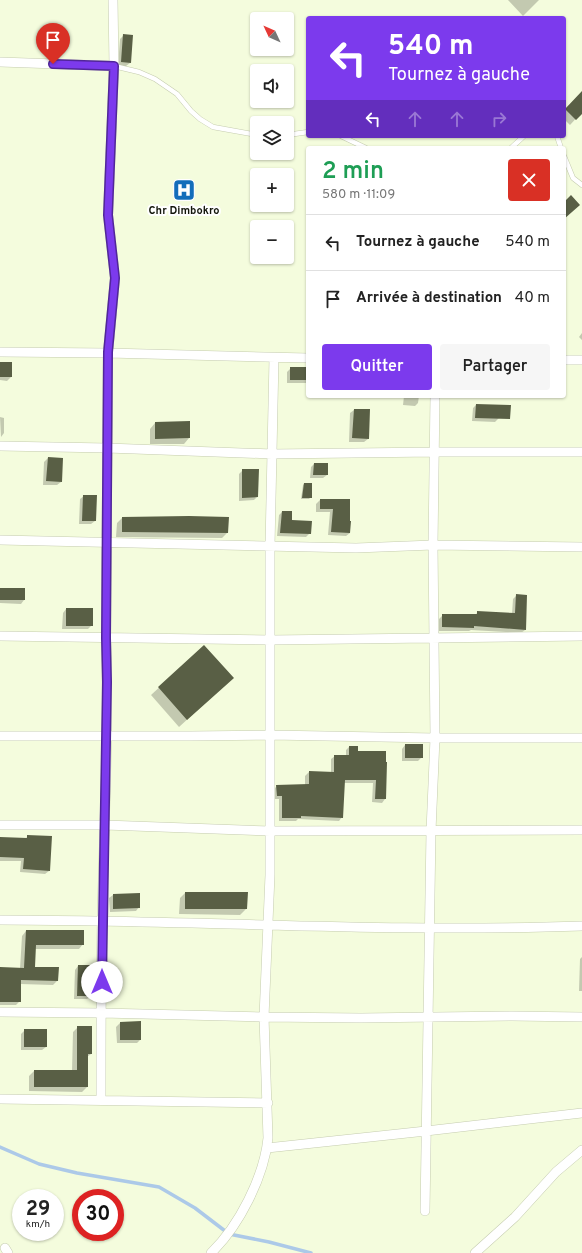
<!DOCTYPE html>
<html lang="fr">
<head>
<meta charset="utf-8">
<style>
	body { margin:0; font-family:Overpass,sans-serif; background:#f6f6f6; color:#222; height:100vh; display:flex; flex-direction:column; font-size:15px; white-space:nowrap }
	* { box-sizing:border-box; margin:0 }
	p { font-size:13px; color:#767676 }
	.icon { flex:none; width:22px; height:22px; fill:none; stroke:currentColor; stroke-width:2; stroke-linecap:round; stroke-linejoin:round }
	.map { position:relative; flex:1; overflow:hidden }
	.side { position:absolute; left:306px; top:146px; width:260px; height:252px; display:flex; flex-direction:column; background:#fff; border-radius:4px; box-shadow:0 1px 3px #0004 }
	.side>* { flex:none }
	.hud { position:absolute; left:306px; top:16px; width:260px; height:122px; border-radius:4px; box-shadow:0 1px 3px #0004; background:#7c3aed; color:#fff; overflow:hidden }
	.needle { width:26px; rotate:314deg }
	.tools { position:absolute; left:250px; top:12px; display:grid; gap:8px }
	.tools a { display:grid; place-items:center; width:44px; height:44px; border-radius:4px; background:#fff; box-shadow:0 1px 3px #0004; font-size:20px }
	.speed { position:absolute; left:12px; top:1189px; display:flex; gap:8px; font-size:20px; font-weight:700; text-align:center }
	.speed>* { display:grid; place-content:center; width:52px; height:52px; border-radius:50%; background:#fff; box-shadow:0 1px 3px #0004; line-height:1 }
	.speed small { font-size:10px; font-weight:400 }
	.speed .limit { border:6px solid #d22; background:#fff; color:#111 }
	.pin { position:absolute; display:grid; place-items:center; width:34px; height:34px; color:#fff; margin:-41px -17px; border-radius:50% 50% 50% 0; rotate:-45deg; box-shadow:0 0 4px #0007 }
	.pin .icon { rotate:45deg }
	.me { position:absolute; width:44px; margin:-22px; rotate:0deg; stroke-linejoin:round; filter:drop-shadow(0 0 3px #0008) }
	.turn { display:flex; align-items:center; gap:14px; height:84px; padding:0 16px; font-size:18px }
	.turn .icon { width:52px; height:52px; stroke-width:2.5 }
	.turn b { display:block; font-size:28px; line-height:34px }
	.lanes { display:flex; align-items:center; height:38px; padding:0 16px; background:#0003; justify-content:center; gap:20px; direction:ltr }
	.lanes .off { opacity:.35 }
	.round { display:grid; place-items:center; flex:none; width:42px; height:42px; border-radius:4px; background:#f6f6f6 }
	.overview { display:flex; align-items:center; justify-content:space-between; height:68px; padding:0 16px }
	h1 { font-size:24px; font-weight:600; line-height:30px; color:#1e9e55 }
	.cta { display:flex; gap:8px; margin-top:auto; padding:8px 16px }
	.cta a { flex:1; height:46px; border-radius:4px; background:#7c3aed; color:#fff; font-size:16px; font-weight:600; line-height:46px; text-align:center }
	.cta a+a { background:#f6f6f6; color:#222 }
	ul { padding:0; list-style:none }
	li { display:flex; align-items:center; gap:12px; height:56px; padding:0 16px; border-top:1px solid #e0e0e0 }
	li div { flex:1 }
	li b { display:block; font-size:15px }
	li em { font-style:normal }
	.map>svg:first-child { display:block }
</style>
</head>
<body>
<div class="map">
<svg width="582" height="1253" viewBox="0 0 582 1253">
	<rect width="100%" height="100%" fill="#f4fcdd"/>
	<path fill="#0003" d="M508,0h31l-16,16z
		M124,35l6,28 -4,3h-8l2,-27z
		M582,92v20l-12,13 -6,-6v-8z
		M582,333v7l-3,-3z
		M0,363l11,14 -4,4 -7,-1z
		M291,368l17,1v14h-21v-11z
		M404,396h15l-1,7 -3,3 -12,-1z
		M476,405l23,13 -4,4 -23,-1 1,-13z
		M354,410h15l-1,29 -4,3h-15l1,-29z
		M0,417l4,1v15l-3,4z
		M155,423l34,15 -5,6h-34v-15z
		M48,458l13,24 -4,3h-14l1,-23z
		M314,464l13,11 -4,3h-13l1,-11z
		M243,470l14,27 -3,3 -15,1v-27z
		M304,484l7,13 -2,2h-8l2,-14z
		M84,496l11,25 -4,3h-12l1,-25z
		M320,500h29l1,33 -4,3 -18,-1 2,-23h-14v-8z
		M282,512l9,9 19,12 -4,4 -29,-1 2,-21z
		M122,518l105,15 -5,5 -106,-1 1,-14z
		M0,589l24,11 -3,4 -21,-1z
		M517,595l8,35 -4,3 -50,-3 -2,1h-30v-12l4,-4h32l3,-3 34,2 1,-15z
		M66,609l26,16 -4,4h-26l1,-16z
		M204,646l21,39 -46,42 -28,-32z
		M405,745l17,12 -4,4h-16v-12z
		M349,747l8,5 29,11 -1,36 -3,4 -10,-1 1,-19h-29l-2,34 -3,4 -41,-2 -2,2h-17v-22h-5l-1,-9 4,-4h28v-10l4,-4 22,1v-14l4,-3h11v-6z
		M28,836l21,35 -4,3 -25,-2 1,-11h-21v-23l25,1z
		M185,893h61v16l-6,6 -61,-1 1,-16z
		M113,895l26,12 -3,4 -26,1 -1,-14z
		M26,931l57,13 -4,5h-44l-1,19 23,13 -4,4 -33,-1v17l-4,4h-16v-37l20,1 2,-33z
		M582,957v34h-3l1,-32z
		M78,966l13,30 -4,3h-13l1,-29z
		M120,1023l20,17 -3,3h-20l-1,-16z
		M78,1027h13v27l-4,3v30l-5,5 -53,-1v-15l5,-5h38l1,-39z
		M25,1030l21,17 -4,3h-21v-16z"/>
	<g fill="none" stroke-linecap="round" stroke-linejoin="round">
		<path stroke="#acc9e8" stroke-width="3.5" d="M0,1147l39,17 38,9 82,14 36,21 34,26 40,8 42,11"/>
	</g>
	<path fill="#595f45" d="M123,34l10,1 -2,28 -10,-1z
		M582,91v23l-6,6 -11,-11z
		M571,195l9,10 -16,14v-17z
		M0,362h12v15h-12z
		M290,367h18v13h-18z
		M476,404l35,1 -1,14 -35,-1z
		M354,409h16l-1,30 -17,-1z
		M190,421v17l-35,1v-17z
		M48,457l15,1 -1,24 -16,-1z
		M314,463h14v12h-15z
		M242,469h17l-1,28 -16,1z
		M304,483h8v15h-10z
		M83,495h14l-1,26h-14z
		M320,499h30v22h1l-1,12 -19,-1 2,-23h-13z
		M282,511h10v9l20,1 -1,13 -31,-1z
		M189,516l40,1 -1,16 -106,-1v-15z
		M0,588h25v12h-25z
		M516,594l11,1 -1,35 -52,-4v2l-32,-1v-13h35v-3l38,2z
		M66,608h27v18h-27z
		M204,645l30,33 -47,42 -29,-33z
		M405,744h18v14h-18z
		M349,746h9v5h28v11h1l-1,37h-11l1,-19h-31l-2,38 -42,-2v2h-19v-22h-5l-1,-11 33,-1v-13l25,1v-17h15z
		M27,835l25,1 -2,35 -27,-2 1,-11 -24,-1v-20l27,1z
		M185,892h63l-1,17h-62z
		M140,893v15l-27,1v-15z
		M26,930h58v15h-48l-1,22h24l-1,14 -37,-1v22h-21v-35l24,1z
		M78,965h15l-1,31h-15z
		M141,1021v19h-21v-18z
		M77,1026h15v28h-4v33h-54v-17h43z
		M24,1029h23v18h-23z"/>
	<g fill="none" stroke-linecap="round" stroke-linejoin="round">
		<g stroke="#c5ccaf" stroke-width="5.5">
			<path id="service" d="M114,66l25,6 16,7 22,15 14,17 9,8 13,8 44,8
				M287,135l21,-3
				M341,136l25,12
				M557,136l4,12
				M511,148l13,-12
				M564,156l9,22 9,7"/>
		</g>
		<g stroke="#c5ccaf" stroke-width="10">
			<path id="minor" d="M0,62l114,4
				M0,352l108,1 200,5
				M564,360h18
				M0,446l107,2 165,6 163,-2h147
				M0,540l356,8 77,-3 149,2
				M0,636l271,4 311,-4
				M0,736h191l80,-1 164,3h147
				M0,825h105l165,6 312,-1
				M0,920c194,0 388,13 582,6
				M0,1012l102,1 162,4 97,1 151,-2 70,1
				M0,1099l268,4
				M101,1100c0,-60 0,-120 1,-179 2,-95 7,-189 4,-283l2,-285 7,-75 -7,-63 6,-149 -1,-66
				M267,1148l159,-17 156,-18
				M425,1211l6,-380 4,-93 -2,-193 2,-149
				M5,1248l3,5
				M211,1253c28,-27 53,-76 57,-115l-4,-121 6,-142v-329l4,-188
				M475,1253l40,-36 41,-45 26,-22"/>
		</g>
		<use href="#service" stroke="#fff" stroke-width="4.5"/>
		<use href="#minor" stroke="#fff" stroke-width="9"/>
	</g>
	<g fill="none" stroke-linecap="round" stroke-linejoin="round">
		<g stroke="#51269a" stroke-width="10">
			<path id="route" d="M53,64l61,2 -6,149 7,63 -7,74 -2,286 1,44 -5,300"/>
		</g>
		<use href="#route" stroke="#7c3aed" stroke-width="7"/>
	</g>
	<defs>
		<g id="hospital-square" transform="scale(1.15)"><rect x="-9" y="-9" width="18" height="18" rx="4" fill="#126dba" stroke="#fff"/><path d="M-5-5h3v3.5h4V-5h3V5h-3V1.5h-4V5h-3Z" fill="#fff"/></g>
	</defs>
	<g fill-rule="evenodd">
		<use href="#hospital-square" x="184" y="190"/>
	</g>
	<g text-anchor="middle" stroke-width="4" stroke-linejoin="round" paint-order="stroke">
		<g font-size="11" font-weight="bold" fill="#13160b" stroke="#fff">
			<text x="184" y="214">Chr Dimbokro</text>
		</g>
	</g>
</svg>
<div class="tools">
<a><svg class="needle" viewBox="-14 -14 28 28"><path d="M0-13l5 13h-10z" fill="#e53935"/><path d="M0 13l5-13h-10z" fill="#767676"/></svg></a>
<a><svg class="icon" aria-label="sound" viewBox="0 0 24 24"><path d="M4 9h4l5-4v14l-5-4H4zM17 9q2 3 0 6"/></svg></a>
<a><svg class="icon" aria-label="layers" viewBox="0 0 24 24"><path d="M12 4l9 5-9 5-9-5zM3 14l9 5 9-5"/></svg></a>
<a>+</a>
<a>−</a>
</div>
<div class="speed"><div>29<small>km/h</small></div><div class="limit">30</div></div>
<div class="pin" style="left:53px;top:64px;background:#d93025"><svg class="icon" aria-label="arrive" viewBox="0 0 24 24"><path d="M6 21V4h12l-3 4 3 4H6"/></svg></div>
<svg class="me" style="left:102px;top:982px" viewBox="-20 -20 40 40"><circle r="19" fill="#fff"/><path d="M0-13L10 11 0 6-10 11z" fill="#7c3aed"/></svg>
<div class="hud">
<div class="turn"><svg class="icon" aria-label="left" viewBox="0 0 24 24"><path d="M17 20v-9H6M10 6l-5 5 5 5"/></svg><div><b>540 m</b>Tournez à gauche</div></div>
<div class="lanes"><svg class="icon" aria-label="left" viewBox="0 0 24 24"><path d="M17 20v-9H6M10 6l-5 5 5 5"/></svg><svg class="icon off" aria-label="ahead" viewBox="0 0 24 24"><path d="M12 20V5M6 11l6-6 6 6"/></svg><svg class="icon off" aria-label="ahead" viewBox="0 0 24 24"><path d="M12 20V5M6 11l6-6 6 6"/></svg><svg class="icon off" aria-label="right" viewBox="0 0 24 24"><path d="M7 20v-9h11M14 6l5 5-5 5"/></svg></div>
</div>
<section class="side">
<div class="overview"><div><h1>2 min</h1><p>580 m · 11:09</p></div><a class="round" style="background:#d93025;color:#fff"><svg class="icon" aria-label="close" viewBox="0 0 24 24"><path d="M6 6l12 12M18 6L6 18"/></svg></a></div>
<ul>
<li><svg class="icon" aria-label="left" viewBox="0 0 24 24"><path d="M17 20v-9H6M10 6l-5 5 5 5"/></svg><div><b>Tournez à gauche</b></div><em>540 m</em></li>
<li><svg class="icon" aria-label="arrive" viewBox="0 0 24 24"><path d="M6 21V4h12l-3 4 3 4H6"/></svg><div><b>Arrivée à destination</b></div><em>40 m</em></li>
</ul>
<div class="cta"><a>Quitter</a><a>Partager</a></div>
</section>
</div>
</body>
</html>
